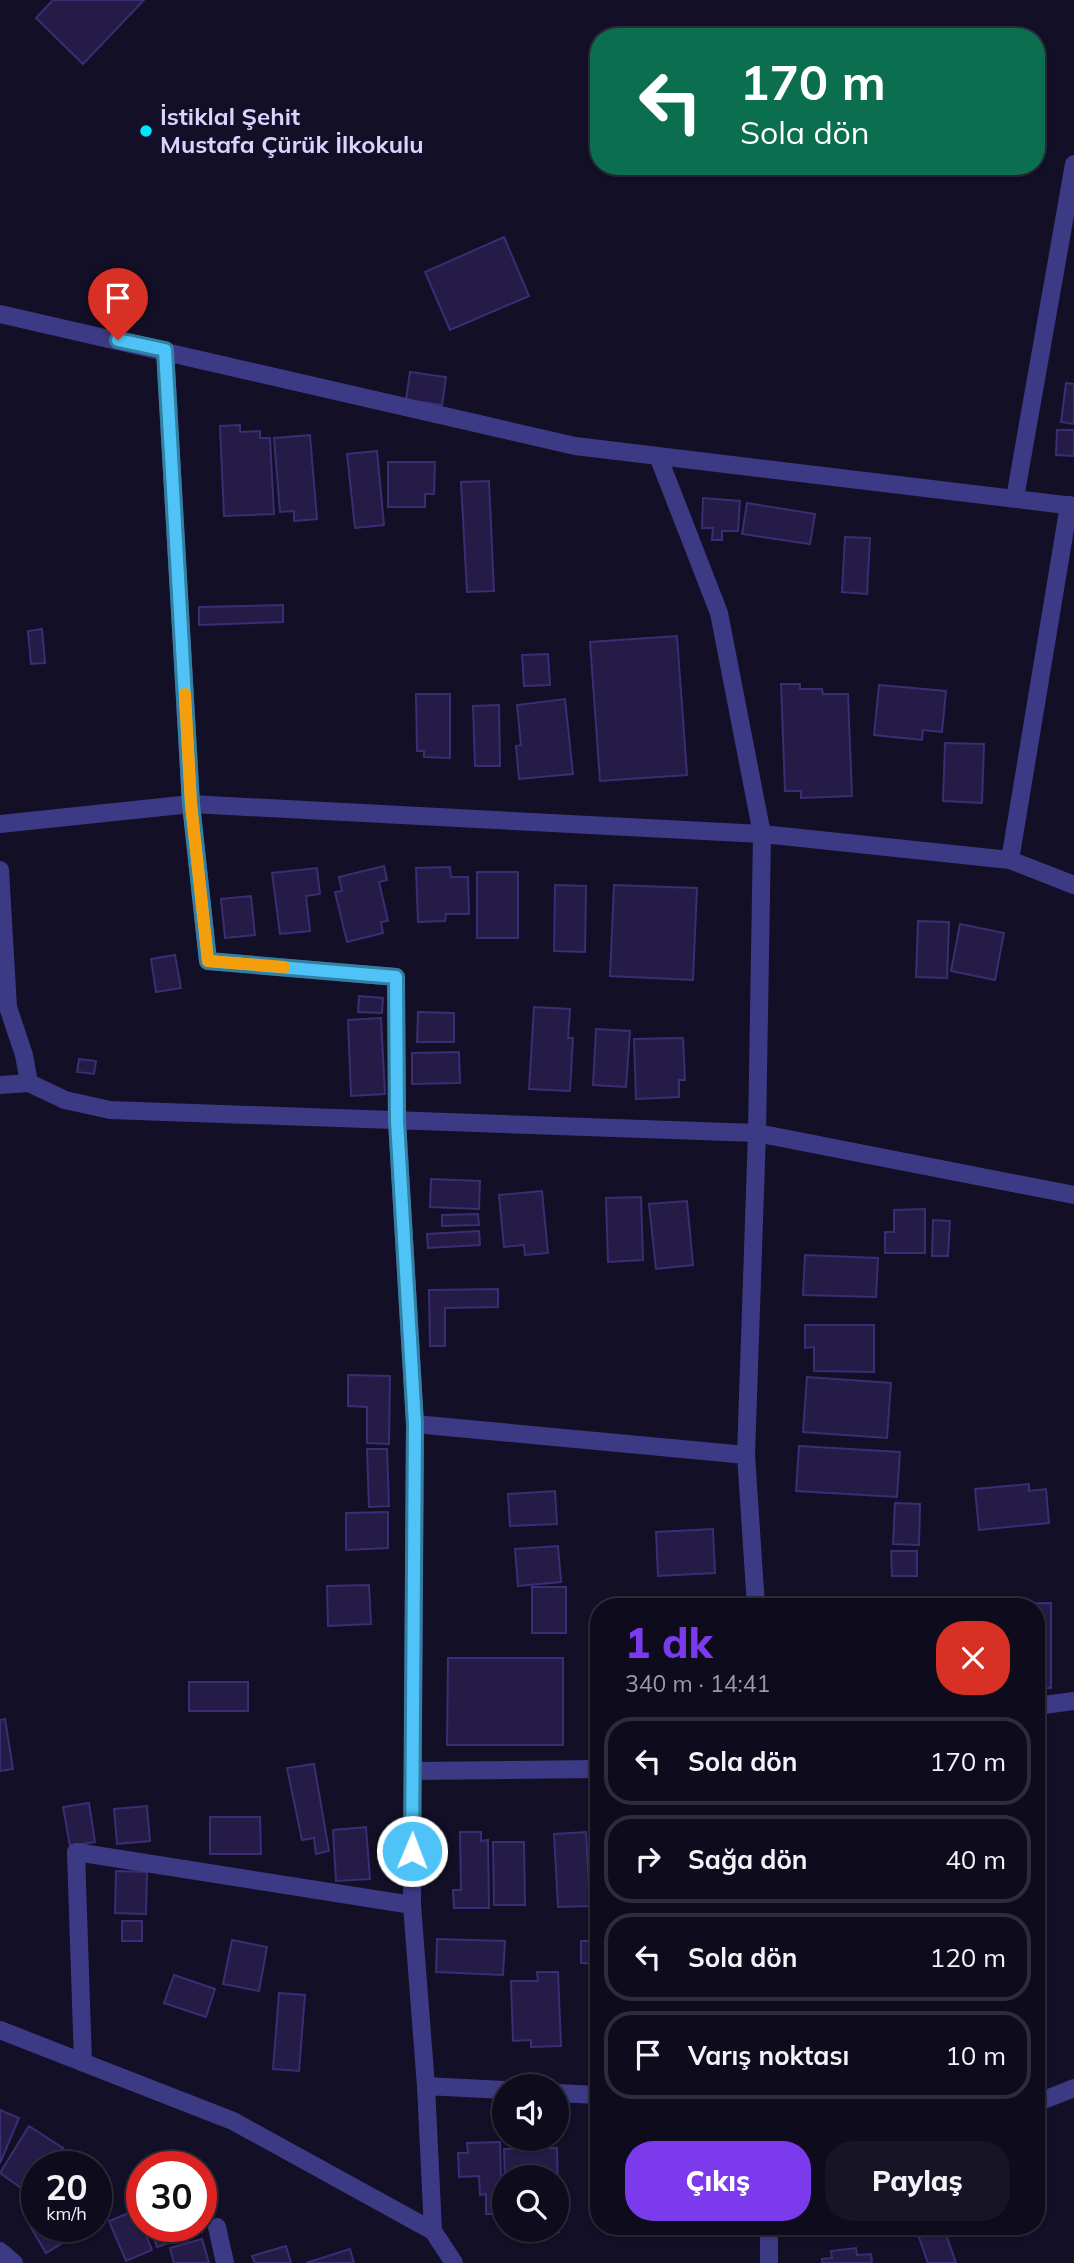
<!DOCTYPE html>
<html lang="tr">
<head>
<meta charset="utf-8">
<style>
	body { margin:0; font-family:Mulish,sans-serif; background:#171425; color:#f1f3f6; height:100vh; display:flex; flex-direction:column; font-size:26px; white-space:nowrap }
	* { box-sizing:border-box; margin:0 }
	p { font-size:23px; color:#9b9ba3 }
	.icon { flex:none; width:38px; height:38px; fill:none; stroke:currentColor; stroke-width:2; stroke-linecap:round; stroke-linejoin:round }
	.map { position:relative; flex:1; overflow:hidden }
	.details { position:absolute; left:590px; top:1598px; width:455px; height:637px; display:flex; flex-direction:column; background:#0e0b1c; border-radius:28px; box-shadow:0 2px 5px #0004,0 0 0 2px #2e2b3b }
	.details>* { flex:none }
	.guide { position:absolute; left:590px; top:28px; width:455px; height:147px; border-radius:28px; box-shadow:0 2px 5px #0004,0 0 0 2px #2e2b3b; background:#0b6e4f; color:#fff; overflow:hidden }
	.controls { position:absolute; left:492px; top:2074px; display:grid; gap:14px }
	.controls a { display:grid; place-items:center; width:77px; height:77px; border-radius:50%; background:#0e0b1c; box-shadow:0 2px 5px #0004,0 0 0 2px #2e2b3b; font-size:35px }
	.speed { position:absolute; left:21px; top:2151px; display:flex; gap:14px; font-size:35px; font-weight:700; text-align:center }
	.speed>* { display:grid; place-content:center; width:91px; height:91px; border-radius:50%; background:#0e0b1c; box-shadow:0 2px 5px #0004,0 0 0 2px #2e2b3b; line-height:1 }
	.speed small { font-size:18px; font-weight:400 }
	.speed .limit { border:10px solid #d22; background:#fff; color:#111 }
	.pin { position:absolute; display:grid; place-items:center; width:60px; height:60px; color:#fff; margin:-72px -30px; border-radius:50% 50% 50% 0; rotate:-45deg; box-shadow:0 0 7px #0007 }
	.pin .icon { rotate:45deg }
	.me { position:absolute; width:77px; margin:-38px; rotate:1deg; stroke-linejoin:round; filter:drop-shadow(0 0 5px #0008) }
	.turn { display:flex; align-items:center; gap:24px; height:147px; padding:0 35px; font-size:32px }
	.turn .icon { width:91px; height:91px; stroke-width:2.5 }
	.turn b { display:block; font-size:49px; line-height:60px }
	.round { display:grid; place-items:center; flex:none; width:74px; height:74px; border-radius:28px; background:#171425 }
	.head { display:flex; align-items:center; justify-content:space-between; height:119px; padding:0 35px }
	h1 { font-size:42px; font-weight:800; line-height:52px; color:#7c3aed }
	.primary-button { display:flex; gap:14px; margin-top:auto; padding:14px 35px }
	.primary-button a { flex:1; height:80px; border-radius:28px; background:#7c3aed; color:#fff; font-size:28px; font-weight:800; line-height:80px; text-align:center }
	.primary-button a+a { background:#171425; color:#f1f3f6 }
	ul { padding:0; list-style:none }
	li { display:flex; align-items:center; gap:21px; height:88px; margin:0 14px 10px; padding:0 21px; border:4px solid #2e2b3b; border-radius:28px }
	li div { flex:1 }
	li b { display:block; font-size:26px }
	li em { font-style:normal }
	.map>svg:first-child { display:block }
</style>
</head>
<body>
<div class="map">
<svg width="1074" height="2263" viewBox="0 0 1074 2263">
	<rect width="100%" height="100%" fill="#130f26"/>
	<path fill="#241b47" stroke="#3b2d73" stroke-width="2" d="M53,0h91l-61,64 -47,-46z
		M504,237l25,59 -79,34 -25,-58z
		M410,372l36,5 -4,28 -36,-5z
		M1066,383l8,1v40l-13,-2z
		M240,425v7l20,-1v7h10l4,76 -50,2 -4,-90z
		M1057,430h17v26l-18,-1z
		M310,435l7,84 -23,2v-10l-14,1 -6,-74z
		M377,451l7,74 -29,3 -8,-74z
		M388,462h47l-1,32h-9v13h-37z
		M489,481l5,110 -27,1 -6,-110z
		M703,498l37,3 -2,30h-16v9h-10l1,-12h-11z
		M747,503l68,11 -5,30 -68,-10z
		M845,537l25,1 -3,56 -25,-2z
		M283,605v17l-84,3v-18z
		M42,629l3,34 -14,1 -3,-33z
		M677,636l10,139 -87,6 -10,-139z
		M548,654l2,31 -26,1 -2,-31z
		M781,684h19v5h22l1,5h25l4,102 -51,2v-7h-16z
		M879,685l67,6 -4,41 -19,-2 -1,10 -48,-5z
		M416,694h34v64l-26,-1v-6h-7z
		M565,699l8,75 -54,5 -3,-33 5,-1 -4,-40z
		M499,705l1,61h-25l-2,-60z
		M945,743l39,1 -2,59 -39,-2z
		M384,866l3,14 -8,2 9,39 -7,1 2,11 -36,9 -12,-50 7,-1 -3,-14z
		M450,867l1,10h17l1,37h-23l-1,7 -27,1 -2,-54z
		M317,868l3,26 -14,2 4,35 -30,3 -8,-61z
		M477,872h41v66h-41z
		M555,885l31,1 -1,66 -31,-1z
		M614,885l83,3 -4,92 -83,-4z
		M251,896l4,39 -30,3 -4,-39z
		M918,921l31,1 -2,56 -31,-1z
		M960,924l44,9 -9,47 -44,-9z
		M175,955l6,33 -25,4 -5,-33z
		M359,996l24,2 -1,15 -24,-1z
		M534,1007l36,2 -2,29h5l-3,53 -41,-2z
		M418,1012l36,1v29h-37z
		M381,1018l4,76 -34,2 -3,-76z
		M596,1029l34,2 -4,56 -33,-2z
		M683,1038l2,42h-6v17l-43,2 -2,-60z
		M459,1052l1,31 -48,1v-31z
		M79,1059l17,2 -2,13 -17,-2z
		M431,1179l49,2 -1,28 -49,-2z
		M542,1191l6,62 -23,2 -1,-10 -20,2 -5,-52z
		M641,1197l2,63 -35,2 -2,-64z
		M687,1201l6,64 -37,4 -7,-65z
		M925,1209v44h-40v-21h9v-22z
		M478,1214l1,11 -37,1v-11z
		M933,1220l17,1 -2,35h-16z
		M479,1231l1,14 -52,3 -1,-14z
		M805,1255l73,3 -2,39 -73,-2z
		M498,1289v18l-53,1v38h-15l-1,-56z
		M805,1325h69v47l-60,-1v-24l-9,1z
		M348,1375l42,1 -1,68 -22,-1v-36l-19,-1z
		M807,1377l84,6 -4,55 -84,-6z
		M799,1446l101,6 -3,45 -101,-6z
		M367,1449h20l2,57 -20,1z
		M1029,1484v7l17,-2 3,34 -70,7 -4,-41z
		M555,1491l2,33 -47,2 -2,-32z
		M895,1503l25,1 -1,41 -26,-1z
		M388,1512v36l-42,2v-37z
		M713,1529l2,44 -57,3 -2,-44z
		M558,1546l3,36 -43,4 -3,-37z
		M891,1551h26v25h-25z
		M369,1585l2,39 -43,2 -1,-40z
		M532,1587h34v46h-34z
		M1051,1603v85h-15v-82h-89v-2z
		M448,1658h115v87h-116z
		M189,1682h59v29h-59z
		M5,1719l8,50 -13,2v-51z
		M314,1764l15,87 -13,3 -2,-16 -12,2 -15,-72z
		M89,1803l6,39 -25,4 -7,-39z
		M147,1806l3,35 -33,3 -3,-35z
		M210,1817h50l1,37h-51z
		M366,1827l4,52 -34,2 -3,-51z
		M460,1832h21v9l7,-1 1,68h-35l-1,-18h8z
		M586,1832l4,74 -32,1 -4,-73z
		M493,1842h31l1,63h-31z
		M598,1844v53h-2l-3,-52z
		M116,1871l31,1 -1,42 -31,-1z
		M122,1921h20v20h-20z
		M437,1939l68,2 -2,34 -67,-3z
		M232,1940l35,7 -8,44 -36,-7z
		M581,1941h17v23l-17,-1z
		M537,1972h21l3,74 -30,1v-7l-18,1 -2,-60h27z
		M174,1975l41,14 -9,28 -42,-14z
		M279,1993l26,2 -6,76 -26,-2z
		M0,2110l19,8 -19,45z
		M29,2126l34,22 -13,18h-13v21l-6,8 -31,-22z
		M500,2142l2,72h-16v-20l-6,1 -1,-19 -20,1 -1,-24h10l-1,-10z
		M557,2148l2,84 -53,1v-3h50v-53h-51l-1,-28z
		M136,2210l16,40 -26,11 -17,-40z
		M37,2222v4l49,2 -40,25 -16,-27z
		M150,2226h50l2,6 -45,15z
		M915,2226h28l13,37h-28z
		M202,2239l7,24h-35l-4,-15z
		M286,2246l5,17h-36l-3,-7z
		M856,2248l1,7 14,-1 1,9h-50v-4l10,-1 -1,-7z
		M350,2249l4,14h-48z"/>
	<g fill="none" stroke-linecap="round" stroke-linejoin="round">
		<path stroke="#3d3a85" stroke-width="18" d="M0,314l575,132 499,60
			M165,350l26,454 17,157 188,16 1,144 18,303 -3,481 14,181 7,145
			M658,456l61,157 43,221 -5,299 -11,322 10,151
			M1015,498l59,-334
			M0,824l191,-20 571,30 248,26 64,25
			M1010,860l59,-355
			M0,870l8,137 16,48 5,28 36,17 45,10 647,23 317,62
			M0,1085l29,-2
			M415,1424l331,31
			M1036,1706l38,-5
			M413,1771l185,-2
			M0,2030l233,91 200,110 21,32
			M83,2063l-7,-211 336,53
			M426,2086l78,4
			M556,2093l42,2
			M1036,2103l38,-15
			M217,2227l8,36
			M0,2251l14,12
			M769,2263v-37"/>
	</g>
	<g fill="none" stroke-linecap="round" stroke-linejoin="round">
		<g stroke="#337fa1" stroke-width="18">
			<path id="route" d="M118,340l47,10 26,454 17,157 188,16 1,144 18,303 -3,427"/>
		</g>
		<use href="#route" stroke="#4fc3f7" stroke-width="12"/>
		<path stroke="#f59e0b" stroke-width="12" d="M185,694l6,110 17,157 76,6"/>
	</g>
	<circle fill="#00e5ff" stroke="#130f26" stroke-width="2.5" cx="146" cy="131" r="7"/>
	<g text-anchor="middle" stroke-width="5" stroke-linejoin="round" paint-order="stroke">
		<g font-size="24" font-weight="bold" fill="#d9d4ff" stroke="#130f26" text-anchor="start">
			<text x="160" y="125">İstiklal Şehit<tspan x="160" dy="28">Mustafa Çürük İlkokulu</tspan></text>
		</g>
	</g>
</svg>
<div class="controls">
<a><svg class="icon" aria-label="sound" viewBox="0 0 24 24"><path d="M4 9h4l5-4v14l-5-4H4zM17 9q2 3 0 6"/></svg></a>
<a><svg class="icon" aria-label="search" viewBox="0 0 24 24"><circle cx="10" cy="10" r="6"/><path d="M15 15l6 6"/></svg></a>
</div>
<div class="speed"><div>20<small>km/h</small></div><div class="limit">30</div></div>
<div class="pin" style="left:118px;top:340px;background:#d93025"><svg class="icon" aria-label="arrive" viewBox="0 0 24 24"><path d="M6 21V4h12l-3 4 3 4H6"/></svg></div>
<svg class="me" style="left:412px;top:1851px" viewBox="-20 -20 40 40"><circle r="17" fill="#4fc3f7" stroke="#fff" stroke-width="3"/><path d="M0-11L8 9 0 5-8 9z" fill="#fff"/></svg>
<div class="guide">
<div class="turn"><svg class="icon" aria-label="left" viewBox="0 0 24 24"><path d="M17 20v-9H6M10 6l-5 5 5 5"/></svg><div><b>170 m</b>Sola dön</div></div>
</div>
<section class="details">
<div class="head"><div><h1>1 dk</h1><p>340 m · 14:41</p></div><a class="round" style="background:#d93025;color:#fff"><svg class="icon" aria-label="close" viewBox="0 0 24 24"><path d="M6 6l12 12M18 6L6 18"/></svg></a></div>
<ul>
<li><svg class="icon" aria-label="left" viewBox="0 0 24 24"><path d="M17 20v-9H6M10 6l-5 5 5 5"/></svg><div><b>Sola dön</b></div><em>170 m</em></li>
<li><svg class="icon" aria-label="right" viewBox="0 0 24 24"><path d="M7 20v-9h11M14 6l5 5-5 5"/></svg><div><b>Sağa dön</b></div><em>40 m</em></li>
<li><svg class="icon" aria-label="left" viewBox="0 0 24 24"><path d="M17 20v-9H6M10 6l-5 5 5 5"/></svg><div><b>Sola dön</b></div><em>120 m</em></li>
<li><svg class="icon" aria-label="arrive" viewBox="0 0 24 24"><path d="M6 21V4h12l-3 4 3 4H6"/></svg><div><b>Varış noktası</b></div><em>10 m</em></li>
</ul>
<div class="primary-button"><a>Çıkış</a><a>Paylaş</a></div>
</section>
</div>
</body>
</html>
